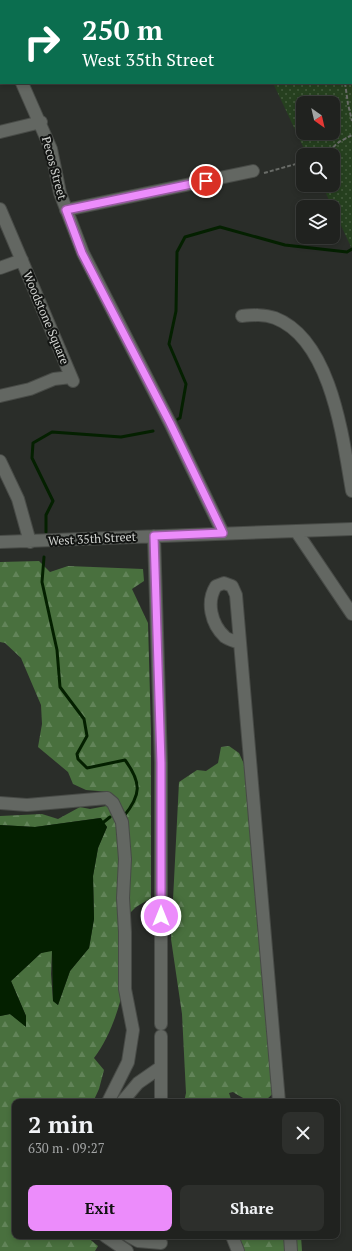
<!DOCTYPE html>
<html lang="en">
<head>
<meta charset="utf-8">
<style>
	body { margin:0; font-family:"PT Serif",serif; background:#2d2f2c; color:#f1f3f6; height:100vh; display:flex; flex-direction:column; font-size:15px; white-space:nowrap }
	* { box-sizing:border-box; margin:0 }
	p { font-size:13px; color:#a2a4a4 }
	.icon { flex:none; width:22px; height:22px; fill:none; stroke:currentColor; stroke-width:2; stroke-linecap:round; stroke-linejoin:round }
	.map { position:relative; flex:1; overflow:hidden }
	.side { position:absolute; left:12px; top:1099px; width:328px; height:140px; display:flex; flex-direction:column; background:#20221f; border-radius:8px; box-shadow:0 2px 6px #0003,0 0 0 1px #3d3f3d }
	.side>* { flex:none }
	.top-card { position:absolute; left:0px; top:0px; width:352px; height:84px; box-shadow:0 2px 6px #0003,0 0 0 1px #3d3f3d; background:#0b6e4f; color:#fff; overflow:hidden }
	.needle { width:26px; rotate:146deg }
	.fabs { position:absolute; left:296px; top:96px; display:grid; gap:8px }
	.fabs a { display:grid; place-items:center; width:44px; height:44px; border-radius:8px; background:#20221f; box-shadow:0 2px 6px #0003,0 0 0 1px #3d3f3d; font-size:20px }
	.pin { position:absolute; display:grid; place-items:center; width:34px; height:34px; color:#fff; margin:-17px; border:2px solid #fff; border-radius:50%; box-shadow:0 1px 4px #0007 }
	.me { position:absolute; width:44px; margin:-22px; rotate:0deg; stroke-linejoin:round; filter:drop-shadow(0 0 3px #0008) }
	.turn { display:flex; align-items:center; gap:14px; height:84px; padding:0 16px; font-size:18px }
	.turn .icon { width:52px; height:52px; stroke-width:2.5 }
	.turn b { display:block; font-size:28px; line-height:34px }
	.round { display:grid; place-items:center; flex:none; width:42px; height:42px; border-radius:8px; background:#2d2f2c }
	.summary { display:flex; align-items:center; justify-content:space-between; height:68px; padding:0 16px }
	h1 { font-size:24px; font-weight:600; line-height:30px }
	.button { display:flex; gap:8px; margin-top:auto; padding:8px 16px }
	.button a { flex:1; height:46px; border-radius:8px; background:#ec8cfb; color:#111; font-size:16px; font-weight:600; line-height:46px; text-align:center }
	.button a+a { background:#2d2f2c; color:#f1f3f6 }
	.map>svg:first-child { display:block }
</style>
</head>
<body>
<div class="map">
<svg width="352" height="1251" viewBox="0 0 352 1251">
	<defs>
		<pattern id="forest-firs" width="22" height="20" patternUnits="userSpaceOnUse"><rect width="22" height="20" fill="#49703e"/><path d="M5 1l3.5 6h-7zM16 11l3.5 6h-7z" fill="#628459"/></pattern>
		<pattern id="park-dots" width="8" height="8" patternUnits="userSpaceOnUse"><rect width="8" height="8" fill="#26401f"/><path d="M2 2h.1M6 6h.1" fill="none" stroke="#455b3e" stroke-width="1.8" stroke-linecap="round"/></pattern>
	</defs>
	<rect width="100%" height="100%" fill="#2a2d29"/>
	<path fill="url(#forest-firs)" d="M39,561l11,11 18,-6 75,3 1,12 -12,8 16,34 3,108v167l-15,9 -8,8c1,12 4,25 2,37 -4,34 -15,79 -36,106l10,12 -5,19 -6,13h-78v134h71l12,10 -3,5h-95v-235l10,-2 16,12v-10l-15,-35 30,-28 11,-3 -1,24 2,27 5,4 12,-34 19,-23 5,-29 -1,-43 5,-28 9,-21 -7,-9 -65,9 -35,-2v-9l42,-2 16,5 22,-12 10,2 27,-5 1,-5 -8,-7 -24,-2 -13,-6 -5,-12 -30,-25 4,-23 -1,-19 -20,-47 -16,-15 -5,-1v-80z
		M229,746l10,7 5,11 32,325c-13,20 -26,14 -43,3l-4,1 3,9h-48l2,-9 -4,-79 -11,-75 8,-157 18,-12 9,1 12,-8 3,-16z
		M237,1236h64l1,15h-69z"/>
	<path fill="url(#park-dots)" fill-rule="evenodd" d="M234,0h118v249l-30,-64h11v-30h-26l-34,-72h78v-82zM303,103h30v30h-30z"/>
	<path fill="#042000" d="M101,818l6,9 -9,21 -5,28 1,43 -5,29 -19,23 -12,34 -5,-4 -1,-50 -11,2 -30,28 15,35v11l-16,-13 -10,2v-191l35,2z"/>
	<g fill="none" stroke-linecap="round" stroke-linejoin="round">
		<path stroke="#042000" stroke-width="3" d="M178,419l2,-1 6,-34 -17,-40 7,-33 1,-59 8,-15 35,-10 65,18 62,7 5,-3
			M46,532v-17l7,-14 -21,-43 1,-15 19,-11 69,5 32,-6
			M44,557l-2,25 15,68 3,37 24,32 3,17 -10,18 1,5 9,9 38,-8c17,23 16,35 -1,56
			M100,825l10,-8"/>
		<path stroke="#042000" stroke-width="18" d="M351,5l1,1"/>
		<g stroke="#484b47" stroke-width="14">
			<path id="minor" d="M0,38l1,2
				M22,83l29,66 9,44 23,60 87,170 53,110
				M0,132l41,-10
				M0,209l73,172
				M66,210l187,-39
				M0,268l22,-8
				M242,316c11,-1 22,-2 33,2 57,22 68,122 77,173
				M0,396l30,-7 24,-10 17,-2
				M0,461l18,38 12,43
				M296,531l56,83
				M154,536l7,227v261
				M0,542l352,-13
				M240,643c-5,-2 -11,-3 -15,-6 -14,-13 -19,-35 -9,-51l8,-3 8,3 4,9 43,507
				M0,803l27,2 80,-7 6,5 9,19 3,37 -2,39 2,34v57l8,41 -5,32 -20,40
				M161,1036v66
				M122,1102l16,-19 23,-16
				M105,1236l22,15
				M129,1236l9,5 23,2
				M232,1236l6,15
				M290,1236l1,15"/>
		</g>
		<path stroke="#696c68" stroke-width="2" stroke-dasharray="4 2" stroke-linecap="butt" d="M313,0v1
			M351,46l1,1
			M345,83l3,21 4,17
			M324,155l15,-13 13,-7
			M264,173l39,-11"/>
		<use href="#minor" stroke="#636762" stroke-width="12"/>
	</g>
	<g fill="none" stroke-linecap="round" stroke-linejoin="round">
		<g stroke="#995ba3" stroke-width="10">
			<path id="route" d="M161,916v-153l-7,-227 69,-3 -53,-110 -88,-170 -16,-43 140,-29"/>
		</g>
		<use href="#route" stroke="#ec8cfb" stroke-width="7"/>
	</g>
	<g text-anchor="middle" stroke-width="4" stroke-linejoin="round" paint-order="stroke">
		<g font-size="12" fill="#d2d4d1" stroke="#131513">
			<text transform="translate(54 168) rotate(75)" y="4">Pecos Street</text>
			<text transform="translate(46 318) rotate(67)" y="4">Woodstone Square</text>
			<text transform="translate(92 539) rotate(-3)" y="4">West 35th Street</text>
		</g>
	</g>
</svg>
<div class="fabs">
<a><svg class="needle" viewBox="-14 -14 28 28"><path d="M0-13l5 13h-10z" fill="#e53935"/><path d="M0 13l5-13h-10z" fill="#a2a4a4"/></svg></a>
<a><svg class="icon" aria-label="search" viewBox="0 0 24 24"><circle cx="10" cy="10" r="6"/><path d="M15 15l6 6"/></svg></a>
<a><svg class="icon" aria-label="layers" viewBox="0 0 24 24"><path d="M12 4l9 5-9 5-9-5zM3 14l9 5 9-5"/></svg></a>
</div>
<div class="pin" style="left:206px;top:181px;background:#d93025"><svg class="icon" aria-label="arrive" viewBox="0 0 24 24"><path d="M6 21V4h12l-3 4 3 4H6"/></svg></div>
<svg class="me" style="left:161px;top:916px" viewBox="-20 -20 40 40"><circle r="17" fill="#ec8cfb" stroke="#fff" stroke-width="3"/><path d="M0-11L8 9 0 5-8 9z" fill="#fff"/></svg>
<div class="top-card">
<div class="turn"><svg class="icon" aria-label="right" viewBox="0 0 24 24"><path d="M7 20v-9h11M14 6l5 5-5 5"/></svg><div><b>250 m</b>West 35th Street</div></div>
</div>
<section class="side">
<div class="summary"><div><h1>2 min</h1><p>630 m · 09:27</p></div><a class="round"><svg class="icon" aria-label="close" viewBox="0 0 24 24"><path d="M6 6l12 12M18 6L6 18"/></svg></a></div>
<div class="button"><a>Exit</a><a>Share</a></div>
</section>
</div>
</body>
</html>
